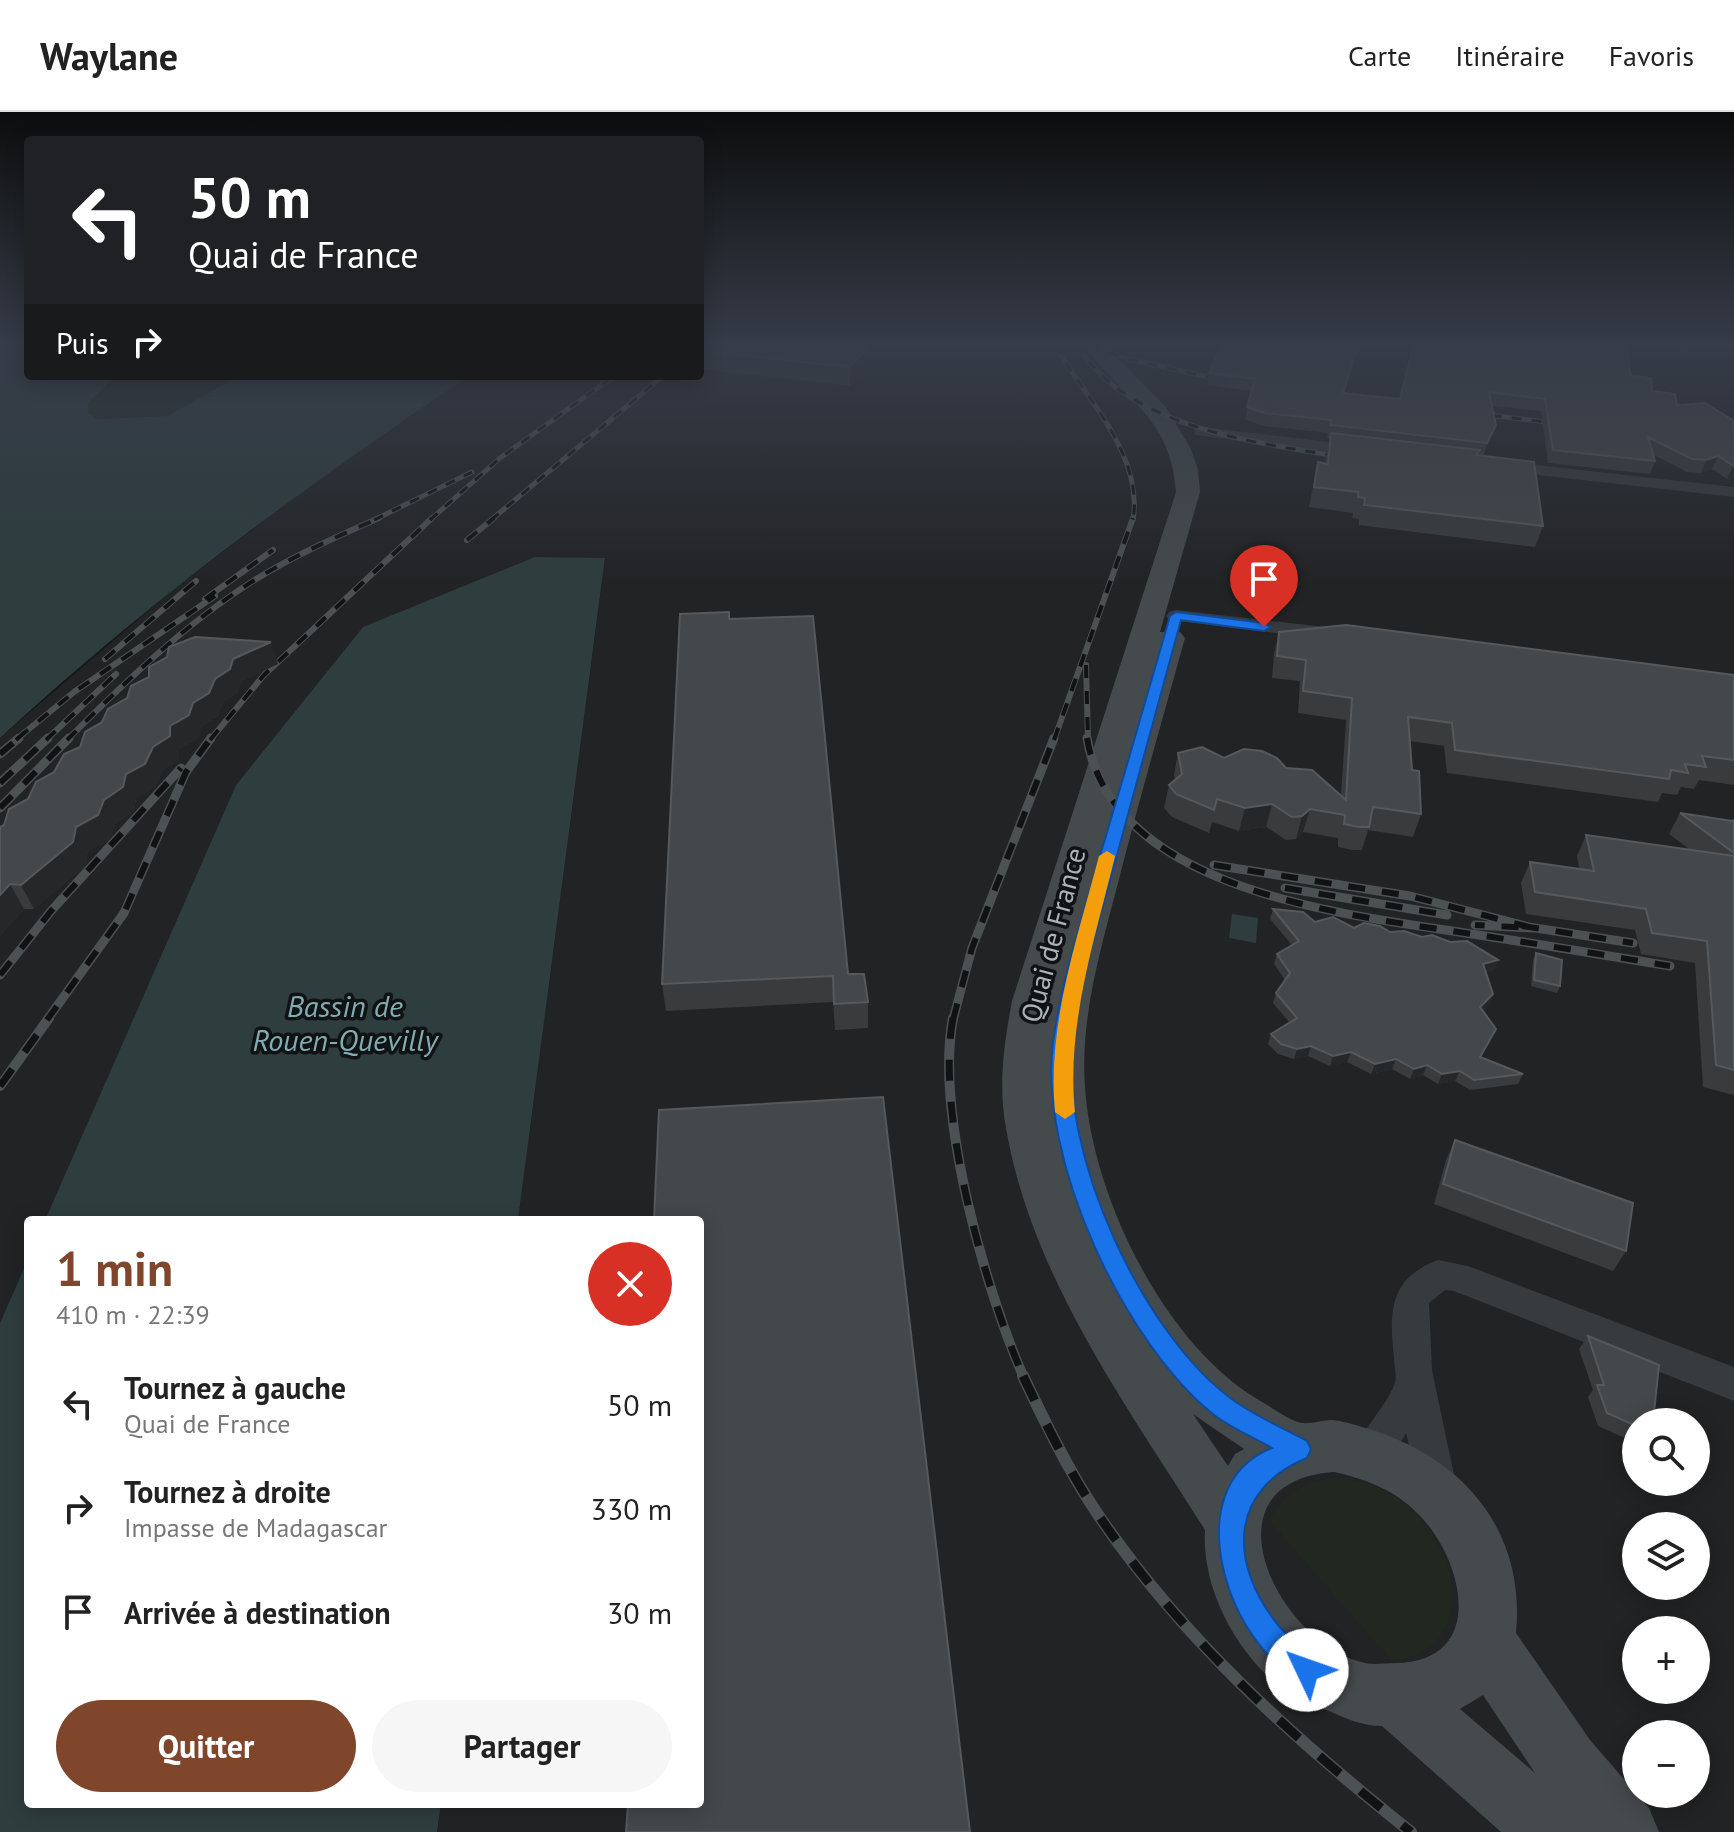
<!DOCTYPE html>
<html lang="fr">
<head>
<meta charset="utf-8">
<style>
	body { margin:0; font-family:"PT Sans",sans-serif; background:#f6f6f6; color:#222; height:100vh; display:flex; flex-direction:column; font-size:30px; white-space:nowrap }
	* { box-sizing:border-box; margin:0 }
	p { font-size:26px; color:#767676 }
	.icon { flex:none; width:44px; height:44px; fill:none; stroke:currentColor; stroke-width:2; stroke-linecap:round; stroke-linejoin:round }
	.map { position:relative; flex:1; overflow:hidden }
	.drawer { position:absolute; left:24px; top:1104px; width:680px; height:592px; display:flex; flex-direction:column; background:#fff; border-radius:8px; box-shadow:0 4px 20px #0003 }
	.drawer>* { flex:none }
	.top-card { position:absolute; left:24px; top:24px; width:680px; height:244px; border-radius:8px; box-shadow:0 4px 20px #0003; background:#202124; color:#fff; overflow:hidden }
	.tools { position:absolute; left:1622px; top:1296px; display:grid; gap:16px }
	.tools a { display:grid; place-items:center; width:88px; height:88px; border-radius:50%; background:#fff; box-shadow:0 4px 20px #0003; font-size:40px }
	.pin { position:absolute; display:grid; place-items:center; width:68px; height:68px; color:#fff; margin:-82px -34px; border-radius:50% 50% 50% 0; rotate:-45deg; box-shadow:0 0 8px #0007 }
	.pin .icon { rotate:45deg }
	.me { position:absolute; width:88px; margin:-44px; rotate:312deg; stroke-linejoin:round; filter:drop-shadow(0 0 6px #0008) }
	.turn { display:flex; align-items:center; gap:28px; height:168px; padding:0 32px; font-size:36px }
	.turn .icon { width:104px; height:104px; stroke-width:2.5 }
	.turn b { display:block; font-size:56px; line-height:68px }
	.then { display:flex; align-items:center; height:76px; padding:0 32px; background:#0003; gap:16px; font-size:30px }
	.round { display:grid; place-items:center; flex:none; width:84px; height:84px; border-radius:42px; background:#f6f6f6 }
	.headline { display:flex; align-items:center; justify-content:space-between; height:136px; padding:0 32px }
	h1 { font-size:48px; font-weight:700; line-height:60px; color:#7f462b }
	.cta { display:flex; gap:16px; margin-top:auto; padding:16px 32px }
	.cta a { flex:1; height:92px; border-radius:48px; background:#7f462b; color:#fff; font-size:32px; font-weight:700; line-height:92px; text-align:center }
	.cta a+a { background:#f6f6f6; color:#222 }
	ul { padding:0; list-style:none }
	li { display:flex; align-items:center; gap:24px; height:104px; padding:0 32px }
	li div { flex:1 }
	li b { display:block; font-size:30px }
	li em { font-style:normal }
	header { display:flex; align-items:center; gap:48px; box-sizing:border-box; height:112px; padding:0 40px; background:#fff; border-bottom:2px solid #e0e0e0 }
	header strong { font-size:38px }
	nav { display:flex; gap:44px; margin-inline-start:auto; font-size:28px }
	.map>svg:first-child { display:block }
</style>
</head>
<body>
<header>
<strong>Waylane</strong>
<nav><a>Carte</a><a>Itinéraire</a><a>Favoris</a></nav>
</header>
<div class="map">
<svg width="1734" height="1720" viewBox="0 0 1734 1720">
	<rect width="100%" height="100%" fill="#161718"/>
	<path fill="#222325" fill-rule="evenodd" d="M700,234h1034v1486h-1297l4,-28h259v-584h-182l87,-661 -242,68 -127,158 -191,435h-17v39l-28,64v-585l170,-146 158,-120 141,-96h231zM1636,1310h60v60h-60zM1636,1414h60v60h-60zM1636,1518h60v60h-60zM1636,1622h60v60h-60z"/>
	<path fill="#222820" d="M116,264h122l-70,40 -70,3 -10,-6v-10z
		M1335,1366c26,3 49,9 70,26 54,43 77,143 -13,157l-123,-141c17,-28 34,-38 66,-42z"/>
	<path fill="#2e3d3e" d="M0,234h28v30h88l-28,27v10l10,6 70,-3 70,-40h231c-164,110 -324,228 -469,362z
		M535,445l70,1 -87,662h-473l191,-435 127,-158z
		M1232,802l26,4 -2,25 -27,-5z
		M28,1147v545h413l-4,28h-437v-509z"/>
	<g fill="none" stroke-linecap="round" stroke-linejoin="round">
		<path fill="#373b3d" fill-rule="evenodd" d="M1673,234h16l1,2 -7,4z
			M1201,315l162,19 8,5 -8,5 -168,-21v-6z
			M1500,349l234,26v10l-240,-27v-8z
			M1176,498l158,18 10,6 -10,6 -165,-20 -3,-4 3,-4z
			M1438,1148l30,6 266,101v34l-280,-110 -9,-1 -16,13 3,67 26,124 -6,14 -14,5 -14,-5 -18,-75 -20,33 -14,5 -14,-5 -5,-13c10,-25 33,-46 42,-70 2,-7 -1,-18 -1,-25 -5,-46 -5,-80 44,-98z"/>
		<path fill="#454a4d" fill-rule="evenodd" d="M1084,234h22l59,60 26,43 7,21 2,22 -40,140h20l5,6c-23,83 -47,166 -68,249 -17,65 -37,132 -32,200 7,109 80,261 179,316 10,6 26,18 38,20 9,1 21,-3 30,-3 10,1 21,4 30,7 98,27 164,101 154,206l74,107 59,68 10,24h-158l-119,-106c-20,0 -35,-7 -53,-15 -11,-4 -24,-8 -34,-14 -53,-32 -94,-105 -90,-167 -78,-124 -174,-254 -199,-402 -8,-42 -2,-85 6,-127l164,-509c-5,-75 -52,-93 -92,-146zM1193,1302l51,35 -9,5 -7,12zM1334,1360c31,7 58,17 81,39 48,44 75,151 -20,152 -9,0 -21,2 -30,0 -85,-17 -168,-181 -31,-191zM1483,1583l52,78 -75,-64z"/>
		<g stroke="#4c5154" stroke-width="5">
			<path id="rail-far4" d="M1055,234c30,51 89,109 78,174
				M1075,234c13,13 24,29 39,40 65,49 157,59 235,72
				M1090,234l38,13 102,23
				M1472,301l91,11
				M374,408l98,-48
				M430,408l70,-62 114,-82
				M491,408l172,-144"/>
		</g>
		<g stroke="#4c5154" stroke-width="6">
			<path id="rail-far3" d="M467,428l27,-22
				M205,487l68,-49
				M105,547l91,-78
				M1086,553l2,75
				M18,626l56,-46 141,-96
				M16,628l9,-8
				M46,628l70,-66
				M67,628c58,-58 117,-115 186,-159 40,-25 83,-44 126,-63
				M210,628l54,-65 168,-157
				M1054,628l79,-222"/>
		</g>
		<g stroke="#4c5154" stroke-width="9">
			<path id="rail-far2" d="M1087,626c25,154 262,177 385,196 66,10 132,21 198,32
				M0,642l19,-16
				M0,671l48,-45
				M0,696l69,-70
				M1214,753l196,31 123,32 -58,-3
				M1285,776l162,27
				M1522,814l111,17
				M0,863l51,-64 130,-143
				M47,908l77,-107 62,-141 25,-34
				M953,908l19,-72 82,-210"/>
		</g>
		<g stroke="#4c5154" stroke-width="10">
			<path id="rail-far1" d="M953,906c-18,95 32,271 71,360
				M0,974l49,-68"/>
		</g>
		<g stroke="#4c5154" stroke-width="12">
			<path id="rail" d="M1023,1264c22,46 44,92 72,134 85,127 198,228 316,322"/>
		</g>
		<use href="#rail-far4" stroke="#111213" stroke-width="3" stroke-dasharray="10" stroke-linecap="butt"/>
		<use href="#rail-far3" stroke="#111213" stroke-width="4" stroke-dasharray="13" stroke-linecap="butt"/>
		<use href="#rail-far2" stroke="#111213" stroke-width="6" stroke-dasharray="17" stroke-linecap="butt"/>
		<use href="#rail-far1" stroke="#111213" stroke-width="7" stroke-dasharray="21" stroke-linecap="butt"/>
		<use href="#rail" stroke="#111213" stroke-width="9" stroke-dasharray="27" stroke-linecap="butt"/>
	</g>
	<path fill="#393b3d" d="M700,234h186l-36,40 -150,-17z
		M1221,234h137l-14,47 56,6 127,-52 36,4v-5h63l5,30 21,15 25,14 57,16v56l-7,2 -15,-10 -11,4 -14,-1 -33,-17 1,6 -5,13 -102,-11 -7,-52 -49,-5v32l-9,18 60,70 -8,21 -176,-22v-6l-7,-1 1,-5 -44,-6 9,-45 7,1 5,-25h-3l1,-5 -65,-7 -18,-7 7,-28 -45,-6 2,-12z
		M730,507l118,355 20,28v26l-33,2 -2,-28 -167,9 -4,-27z
		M1279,520l455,43v110l-35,-5 -5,9 -13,-2 -4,8 -15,-2 -4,9 -211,-29 -3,-27 -34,-5 2,29 9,44 -8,23 -45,-7 -6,20h-10l-14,-3v-9l-35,-6 -7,7 -10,1 -20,-13 -27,4 -27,-9 -3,11 -37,-16 -8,-9 5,-23 6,-5 -1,-5 4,-22 46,5 62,10 55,27 5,-75 -48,-7 2,-32 -28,-3 2,-24z
		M278,552l-37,17 -3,11 -15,10 -5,14 -16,10 -4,12 -19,11v11l-16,10 -8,17 -19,11 -2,13 -19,13 -5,15 -22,12 -3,15 -51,43h-10l-24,27v-109l4,-2 50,-53 10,-18z
		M1680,701l52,8 2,-1v275l-31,-8 -8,-124 -54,-9 -6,-24 -109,-16 -5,-31 9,-21 49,6 -2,-12 9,-21 103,14 -20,-15z
		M1273,797l42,13 107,15 76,23 -4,10 -8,2 7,22 -4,10 -6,7 13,18 -15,28 42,17 -5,10 -48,6 -15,-9 -17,3 -15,-9 -13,4 -18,-10 -21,5 -24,-12 -17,4 -22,-10 -14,3 -16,-5 -10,-10 3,-10 18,-12 -16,-19 3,-10 9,-13 -11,-16 3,-10 15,-9 -22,-26z
		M1536,841l24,33 -3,7 -26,-7 2,-26z
		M1455,1028l171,111 -13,20 -179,-67 12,-44z
		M1588,1224l48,86v21l-38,-17 -10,-29 5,-7 -14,-41z"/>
	<path fill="#262729" d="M869,234h17l-36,40v-19z
		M1496,313l-4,13 -9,18 4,-13z
		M1718,344l-6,13 -11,4 5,-13z
		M1733,354h1v11l-7,2z
		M271,530l7,22 -37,17 -3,11 -15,10 -5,14 -16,10 -4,12 -19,11v11l-16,10 -8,17 -19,11 -2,13 -19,13 -5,15 -22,12 -3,15 -51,43 -13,-24 55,-58 28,-27 22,-26 27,-27 17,-21 23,-23 40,-44z
		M1272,692l-6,23 -27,4 6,-23z
		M1310,697l-7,23 -7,7 6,-23z
		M10,772l14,25 -24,27v-41z
		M1498,848l-4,10 -15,4 4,-10z
		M1493,882l-4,10 -13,14 4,-11z
		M1311,934l-3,10 -14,3 3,-10z
		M1351,940l-4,10 -17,4 3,-10z
		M1396,947l-4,10 -21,5 4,-10z
		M1427,953l-4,10 -13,4 4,-10z
		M1460,959l-5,10 -17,3 4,-10z"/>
	<path fill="#45484a" stroke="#55595c" stroke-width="2" d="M700,234h169l-19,21 -150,-16z
		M1221,234h137l-15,47 57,6 13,-53h114l41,5v-5h58l5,30 20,2 1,13 23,3 2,11 28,-2 29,18v45l-16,-10 -12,4 -14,-1 -44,-22 7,24 -102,-11 -8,-51 -56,-7 7,33 -9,18 -157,-18 1,-5 -66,-7 -18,-6 8,-28 -46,-6z
		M1331,321l149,17 -4,5 58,7 9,64 -179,-21 1,-7 -7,-1v-5l-44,-5 4,-25 10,2z
		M729,500v7l84,-3 35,358h16l4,28 -34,2 -1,-28 -171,8 18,-370z
		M1346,513l388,50v85l-32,-4 4,11 -21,-3 3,9 -17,-3 -2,9 -214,-29 -3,-27 -44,-6 4,53 7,1 2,43 -48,-7 -4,20h-10l-15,-3 1,-9 -35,-6 -8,7 -10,1 -20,-13 -27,4 -28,-9 -3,11 -38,-16 -7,-9 13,-11 -4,-21 24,-6 22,11 20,-9 18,2 15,7 9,10 26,2 34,30 6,-102 -49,-7 3,-31 -29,-4 2,-24z
		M195,525l76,5 -38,17 -3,10 -15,10 -6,14 -16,10 -4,12 -19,11v10l-17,11 -8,17 -19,10 -3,13 -19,13 -6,15 -22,12 -3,15 -52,43 -11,-1 -10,11v-68l4,-2 5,-16 19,-10 8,-17 18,-10 10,-18 16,-7 5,-15 17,-10 6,-13 19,-11 4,-12 18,-9v-10l18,-10 2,-10z
		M1680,701l52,8 2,-1v33z
		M1586,723l148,21v214l-18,-5 -9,-124 -55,-8 -6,-24 -111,-17 -5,-30 64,9z
		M1273,797l30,3 12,10 18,-5 21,11 10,-5 16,3 10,6 14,-1 18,6 10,-2 18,7 17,-1 31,19 -15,4 10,30 -13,13 16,22 -16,28 43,17 -49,6 -14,-9 -18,3 -15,-9 -13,4 -18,-10 -21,5 -24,-12 -18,4 -22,-10 -14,3 -16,-5 -10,-10 26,-16 -21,-25 14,-20 -13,-19 22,-13z
		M1536,841l26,7 -2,26 -26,-6z
		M883,985l87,735h-344l2,-28h72v-584h-46l5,-110z
		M1455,1028l178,63 -7,48 -183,-67z
		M1588,1224l71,29 -6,57h-17v4l-29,-13 -10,-28h7z"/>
	<linearGradient id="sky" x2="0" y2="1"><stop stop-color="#0c0d0d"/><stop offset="0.49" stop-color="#363c48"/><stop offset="1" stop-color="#363c48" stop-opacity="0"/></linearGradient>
	<rect width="1734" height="475" fill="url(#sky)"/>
	<path fill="#1a73e8" stroke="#114b97" stroke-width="2" d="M1176,500l88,11 7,4 -7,4 -83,-11c-22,82 -44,164 -67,246 -16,58 -34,116 -41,176 -14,111 70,293 160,358 22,16 50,28 74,41l4,8 -4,9c-79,32 -78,106 -29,167 13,16 35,25 43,45l-4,10 -10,4c-78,-33 -134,-197 -35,-236 -19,-11 -41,-20 -58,-33 -90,-72 -176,-256 -161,-372 8,-60 28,-119 44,-177 25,-83 49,-167 73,-250z"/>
	<path fill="#f59e0b" d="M1107,739l8,5c-20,84 -49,168 -40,256l-10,7 -10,-7c-8,-88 22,-172 44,-256z"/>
	<g text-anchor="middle" stroke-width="7" stroke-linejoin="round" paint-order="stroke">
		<g font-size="28" fill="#a9b3b8" stroke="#111213">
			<text transform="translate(1053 823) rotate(-75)" y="10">Quai de France</text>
		</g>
		<g font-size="30" font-style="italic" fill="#80adb3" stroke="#111213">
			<text x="345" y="905">Bassin de<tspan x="345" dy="34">Rouen-Quevilly</tspan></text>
		</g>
	</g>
</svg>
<div class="tools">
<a><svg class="icon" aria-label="search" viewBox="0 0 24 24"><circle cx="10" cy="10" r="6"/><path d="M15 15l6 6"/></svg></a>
<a><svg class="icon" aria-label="layers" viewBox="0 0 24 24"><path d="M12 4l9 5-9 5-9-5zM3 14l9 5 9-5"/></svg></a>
<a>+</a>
<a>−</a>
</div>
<div class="pin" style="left:1264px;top:515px;background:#d93025"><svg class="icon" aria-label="arrive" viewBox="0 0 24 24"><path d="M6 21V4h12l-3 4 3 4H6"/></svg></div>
<svg class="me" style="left:1307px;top:1558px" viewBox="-20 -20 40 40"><circle r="19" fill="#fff"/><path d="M0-13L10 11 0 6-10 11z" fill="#1a73e8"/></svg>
<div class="top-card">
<div class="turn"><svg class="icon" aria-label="left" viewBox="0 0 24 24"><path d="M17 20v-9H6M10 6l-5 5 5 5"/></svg><div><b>50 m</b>Quai de France</div></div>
<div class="then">Puis<svg class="icon" aria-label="right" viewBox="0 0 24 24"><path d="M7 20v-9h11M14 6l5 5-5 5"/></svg></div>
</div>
<section class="drawer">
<div class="headline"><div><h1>1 min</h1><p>410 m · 22:39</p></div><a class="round" style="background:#d93025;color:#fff"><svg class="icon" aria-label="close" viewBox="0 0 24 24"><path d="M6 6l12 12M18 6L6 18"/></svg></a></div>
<ul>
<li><svg class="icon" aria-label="left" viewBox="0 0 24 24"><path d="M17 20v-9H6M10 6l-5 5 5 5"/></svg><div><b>Tournez à gauche</b><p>Quai de France</p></div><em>50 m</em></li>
<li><svg class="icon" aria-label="right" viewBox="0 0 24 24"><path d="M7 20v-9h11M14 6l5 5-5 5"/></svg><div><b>Tournez à droite</b><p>Impasse de Madagascar</p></div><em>330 m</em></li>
<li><svg class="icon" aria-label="arrive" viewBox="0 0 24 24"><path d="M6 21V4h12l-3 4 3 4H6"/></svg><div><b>Arrivée à destination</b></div><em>30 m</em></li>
</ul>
<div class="cta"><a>Quitter</a><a>Partager</a></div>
</section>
</div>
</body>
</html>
